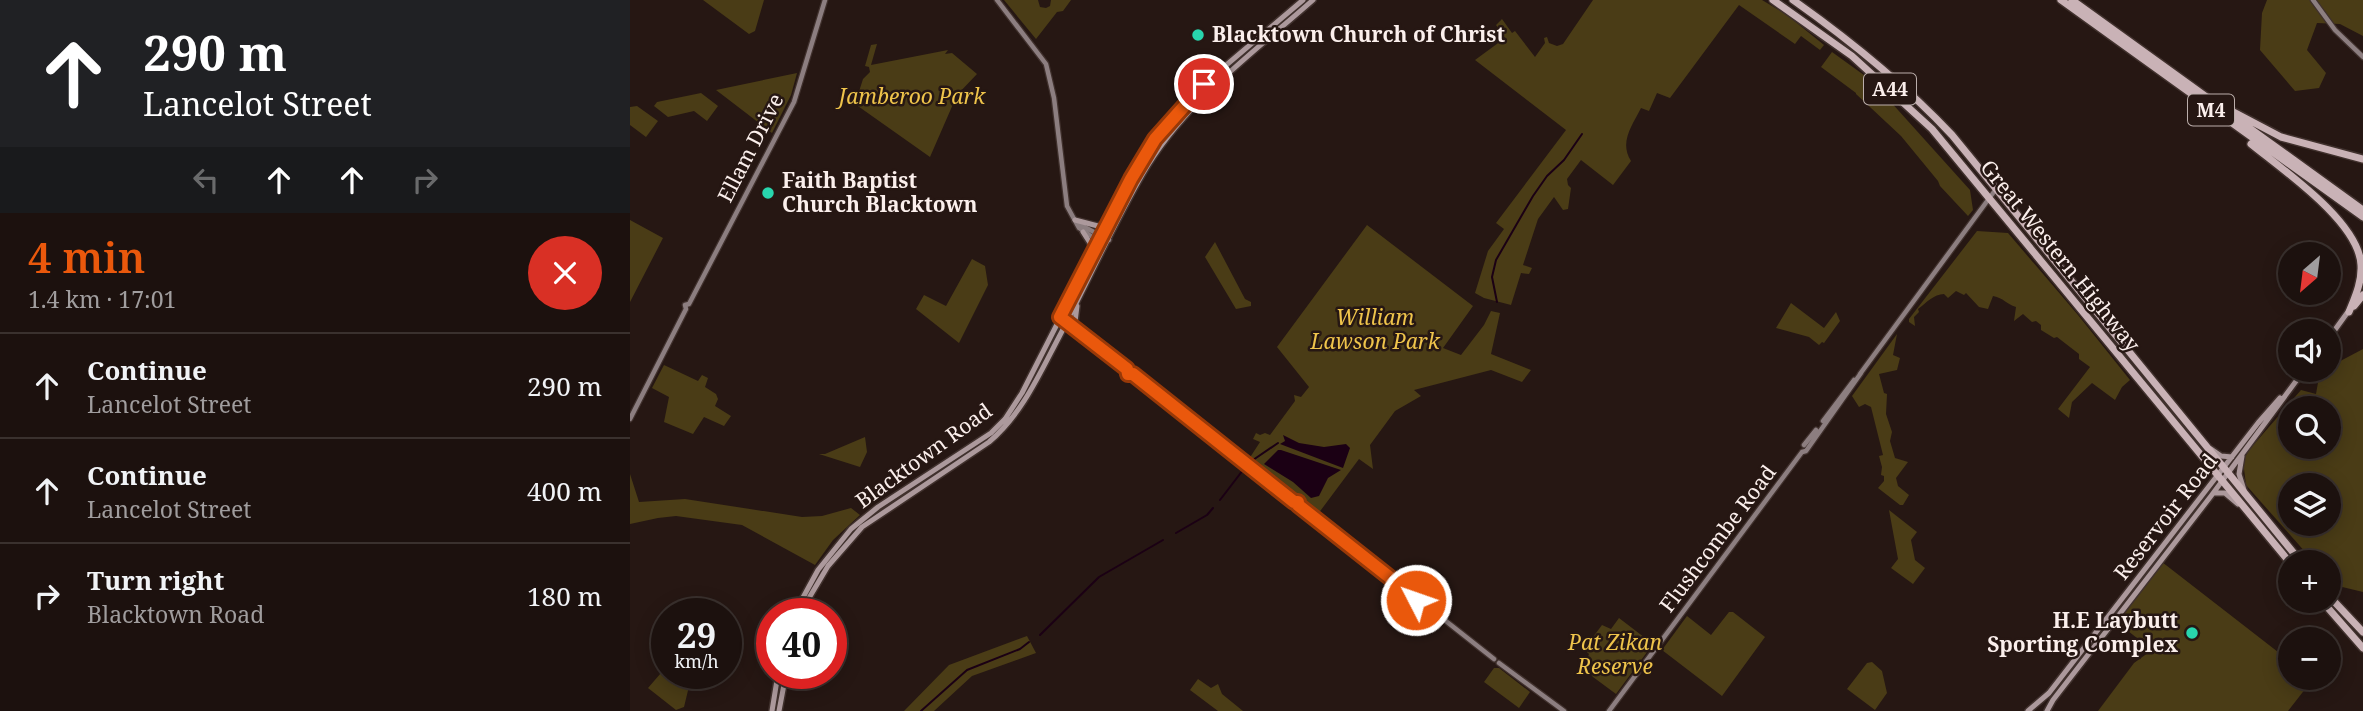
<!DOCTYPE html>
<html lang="en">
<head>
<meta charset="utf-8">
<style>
	body { margin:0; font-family:"Noto Serif",serif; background:#251a17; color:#f1f3f6; height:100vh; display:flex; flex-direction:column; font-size:26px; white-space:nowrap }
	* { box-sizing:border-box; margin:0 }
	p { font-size:23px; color:#a09d9e }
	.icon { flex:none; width:38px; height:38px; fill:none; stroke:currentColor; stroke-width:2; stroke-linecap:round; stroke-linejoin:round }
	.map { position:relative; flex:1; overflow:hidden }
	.drawer { display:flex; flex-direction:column; background:#1c110e; width:630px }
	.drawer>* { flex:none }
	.guide { background:#202124; color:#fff; overflow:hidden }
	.needle { width:46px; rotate:208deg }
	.buttons { position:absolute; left:1648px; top:242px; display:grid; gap:14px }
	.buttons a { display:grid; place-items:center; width:63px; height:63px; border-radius:50%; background:#1c110e; box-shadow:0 4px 18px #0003,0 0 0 2px #3a312e; font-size:35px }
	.speed { position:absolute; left:21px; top:598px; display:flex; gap:14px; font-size:35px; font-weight:700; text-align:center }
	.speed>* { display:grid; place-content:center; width:91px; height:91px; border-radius:50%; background:#1c110e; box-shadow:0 4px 18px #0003,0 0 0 2px #3a312e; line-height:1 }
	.speed small { font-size:18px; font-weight:400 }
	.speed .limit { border:10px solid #d22; background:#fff; color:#111 }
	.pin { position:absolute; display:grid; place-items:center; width:60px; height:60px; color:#fff; margin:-30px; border:4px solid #fff; border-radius:50%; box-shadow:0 2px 7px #0007 }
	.me { position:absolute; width:77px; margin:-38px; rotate:311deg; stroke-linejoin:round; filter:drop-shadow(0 0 5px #0008) }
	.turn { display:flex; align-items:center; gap:24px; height:147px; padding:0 28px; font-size:32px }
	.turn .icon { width:91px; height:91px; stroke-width:2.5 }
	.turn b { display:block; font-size:49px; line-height:60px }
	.lanes { display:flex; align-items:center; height:66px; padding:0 28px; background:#0003; justify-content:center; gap:35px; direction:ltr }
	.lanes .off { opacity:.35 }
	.round { display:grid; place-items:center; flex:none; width:74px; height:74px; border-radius:37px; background:#251a17 }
	.summary { display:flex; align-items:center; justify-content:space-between; height:119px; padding:0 28px }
	h1 { font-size:42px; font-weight:600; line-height:52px; color:#ea580c }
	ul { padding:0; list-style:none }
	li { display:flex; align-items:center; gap:21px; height:105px; padding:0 28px; border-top:2px solid #3a312e }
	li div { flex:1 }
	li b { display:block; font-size:26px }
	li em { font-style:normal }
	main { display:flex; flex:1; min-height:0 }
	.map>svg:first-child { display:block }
</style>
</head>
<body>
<main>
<section class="drawer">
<div class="guide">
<div class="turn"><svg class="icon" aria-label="ahead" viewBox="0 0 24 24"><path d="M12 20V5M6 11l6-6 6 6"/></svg><div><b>290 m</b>Lancelot Street</div></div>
<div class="lanes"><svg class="icon off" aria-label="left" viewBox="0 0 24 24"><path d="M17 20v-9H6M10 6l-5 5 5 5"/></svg><svg class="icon" aria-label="ahead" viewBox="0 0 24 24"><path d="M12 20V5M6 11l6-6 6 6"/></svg><svg class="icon" aria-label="ahead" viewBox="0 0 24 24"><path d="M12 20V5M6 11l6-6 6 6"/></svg><svg class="icon off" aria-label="right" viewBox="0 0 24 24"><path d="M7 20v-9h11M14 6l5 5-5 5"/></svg></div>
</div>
<div class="summary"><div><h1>4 min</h1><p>1.4 km · 17:01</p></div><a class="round" style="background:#d93025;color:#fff"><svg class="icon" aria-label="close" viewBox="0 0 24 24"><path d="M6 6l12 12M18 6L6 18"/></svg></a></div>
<ul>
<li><svg class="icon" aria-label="ahead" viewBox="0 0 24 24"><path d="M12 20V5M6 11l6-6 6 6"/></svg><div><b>Continue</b><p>Lancelot Street</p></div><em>290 m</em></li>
<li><svg class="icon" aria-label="ahead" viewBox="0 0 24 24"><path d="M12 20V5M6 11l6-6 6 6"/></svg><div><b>Continue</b><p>Lancelot Street</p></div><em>400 m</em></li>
<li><svg class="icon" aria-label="right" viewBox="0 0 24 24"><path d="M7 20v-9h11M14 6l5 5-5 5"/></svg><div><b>Turn right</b><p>Blacktown Road</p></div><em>180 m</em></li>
</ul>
</section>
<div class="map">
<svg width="1733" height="711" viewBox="0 0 1733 711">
	<rect width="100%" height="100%" fill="#261713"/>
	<path fill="#4a3c16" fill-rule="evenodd" d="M73,0h61l-9,31 -6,3z
		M374,0h34l2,7 6,1 4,-2 1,-6h20l-8,11 -6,1 -21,27z
		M963,0h169l25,15 37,30 -4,5 -19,-14 -6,8 -56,-39 -69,93 -13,-5 -8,18 -8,-3c-9,18 -22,34 -10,53l-18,24 -32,-25 -14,19 1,6 3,3 -3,21 -5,1 -9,-13 -16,22 -15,46 9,3 -3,6 -8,-1 -10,32 -27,-7 -9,-5 13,-42 16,-22 -8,-6 70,-93 -91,-70 30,-22 -9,-13 6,-6 10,14 3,-2 20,26 10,-14 -1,-5 3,-1 2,6 8,3 6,-2z
		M1637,0h96v36l-23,-12 -23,-1 -10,27 19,23 -7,15 -24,3 -35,-41 2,-37z
		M247,44l-6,21 77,-15 -3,4 7,-1 25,21 -20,21 -27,62 -75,-53 8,-25 7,-7 -1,-5 -4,-1 6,-21z
		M1202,52l36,26 12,12 90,100 3,20 -5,6 -28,-30 -2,-5 -37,-45 -45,-42v-1l-35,-26z
		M167,73l-6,22 -19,38 -56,-43z
		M71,93l17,13 -11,15 -13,-10 -26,6 -14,-11 3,-4z
		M7,106l21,15 -12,16 -16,-12v-18z
		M0,220l33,18 -33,64z
		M737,225l106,81 -30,42 18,7 23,-30 7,-14 9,2 -9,41 40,16 -9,12 -31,-12 -77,20 7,6 -26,15 -25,34 3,24 -14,-10 -41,55 -69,-55 11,-17 -7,-3 3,-6 4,2 5,-2 5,2 25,-34 -1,-6 7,2 8,-10 -32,-40z
		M1347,231l31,2 70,82 52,65 -8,7 -7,13 -23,-17 -20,19 -3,16 -11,-9 32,-42 -11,-8v-5l-22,-17 -3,1 -13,-8v-5l-5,-4 -4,1 -9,-8 -9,7 2,-14c-10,-3 -12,-9 -23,-11l-5,13 -9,-2 -13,-14 -2,2 -8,-4 -8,7 -4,-4c-10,0 -18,9 -26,15l1,3 -5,5 1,9 -6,-4v-3z
		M585,242l30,57 6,3v4l-15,3 -31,-52z
		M342,259l13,7 3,19 -29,58 -43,-34 8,-14 22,11z
		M1161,303l33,25 12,-16 4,9 -16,22 -2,-1 -3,3 -10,-8 -33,-9z
		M1267,334l-4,21 7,3 -3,12 -18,4 5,19 3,1 -1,20 6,18 -2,9 5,17 13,4 -12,16 2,8 11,9 -6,10h-3l-22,-17 6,-7v-5l-3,-1 1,-8 -3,-11 4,-1 -12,-48 -6,-3 -6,3 -7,-11z
		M1733,349v243l-29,-7 -5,-5v-18h-15l-68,-77 -3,-24 6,-11 52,-60 15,4 4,-23 9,-2v-2zM1661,408h38v38h-38zM1661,485h38v38h-38z
		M34,365l34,16 4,-6 6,3 -3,9 11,7 2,5 -3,7 16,10 -7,10 -20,-9 -11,17 -29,-12 5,-25 -17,-9z
		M235,437l2,15 -7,15 -41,-13h6z
		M0,474l9,28 46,-3 117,18 20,-1 29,-8 9,7 -27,25 -18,25 -73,-40 -66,-9 -18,2 -28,6z
		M1259,510l28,22 -6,8 4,20 10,8 -12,16 -22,-16 7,-9z
		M1532,562l129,100v15l22,2 -25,32h-190l36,-48 18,-13 -34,-27z
		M1099,612h4l32,25 -43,59 -60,-46 25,-34 24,19z
		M989,618l34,26 -37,50 -23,-17 -9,-10 5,-13 -5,-5 18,-24 9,4z
		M397,636l9,17 -64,23 -38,35h-30l45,-46z
		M1242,662l10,9 5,22 -12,17 -28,-21 20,-26z
		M37,666v8h25l-8,33 -8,3 -28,-22z
		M864,668h5l31,24 -11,16 -35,-26z
		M568,679l13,9 7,-4 4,10 21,17h-25l-28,-21z"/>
	<path fill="#1b0014" d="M653,435l16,8 25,4 22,-3 4,4 -7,20 -63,-24 5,-3z
		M648,450h3l60,20 -13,8 -9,18 -8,2 -18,-16 -29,-18z"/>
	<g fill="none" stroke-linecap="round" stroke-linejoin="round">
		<path stroke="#1b0014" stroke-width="2" d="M867,302l-5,-25 4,-17 37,-64 14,-20 17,-16 18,-26
			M623,460l25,-17
			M590,500l23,-30
			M546,533l31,-18 6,-7
			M410,635l59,-58 64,-37
			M291,711l46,-41 53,-21 9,-7"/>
		<g stroke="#40312d" stroke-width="7">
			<path id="secondary" d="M367,0l49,64 8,34 13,108 12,22 21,14
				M1683,0l22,30 28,27
				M447,223l32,17
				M430,317l67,52
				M503,374l284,225h5l1,4 71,56
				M1230,374l136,-185
				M0,419l56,-110 -1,-4 4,-1 105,-202 31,-102
				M1193,421l31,-41
				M1174,445l12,-15
				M869,663l65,48
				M979,711l193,-259 4,-1 55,-78"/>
		</g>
		<g stroke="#40312d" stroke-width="8">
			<path id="primary" d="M445,220l23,6 10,-4
				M453,232l9,14 -1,10
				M447,306l-2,16 3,8
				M1699,338l21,-29
				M1581,449l10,7 11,1
				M1612,456l-3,18 5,16
				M1584,493h11l13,11
				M164,614l24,-44 33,-41 27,-22 113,-74 14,-14 17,-26 109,-214 24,-40 49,-55 99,-84
				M173,614l6,-16 19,-32 34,-39 127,-85c33,-28 50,-67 70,-105 28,-54 53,-110 83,-162 41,-72 110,-121 171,-175
				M142,711l6,-37
				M149,711l7,-37
				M1398,711l21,-18 209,-270 22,-25
				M1417,711l6,-11 158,-204 94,-127"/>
		</g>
		<g stroke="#40312d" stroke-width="10">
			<path id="highway" d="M1143,0l79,56 80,73 359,435
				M1163,0c58,41 111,84 159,135l349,427
				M1431,0l302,217
				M1442,0l291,210
				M1596,108l55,29 82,22
				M1621,144c32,26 108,78 110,121 1,17 -6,32 -12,47
				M1724,306l9,-11
				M1699,596l34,36
				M1691,600l42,48"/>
		</g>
		<use href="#secondary" stroke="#8c7e80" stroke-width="4.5"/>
		<use href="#primary" stroke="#ac999c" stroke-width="5"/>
		<use href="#highway" stroke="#c9b2b6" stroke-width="7"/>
	</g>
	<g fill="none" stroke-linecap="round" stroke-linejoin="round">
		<g stroke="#983908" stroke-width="18">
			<path id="route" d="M574,84l-49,55 -24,40 -71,138 67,52 1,5h5l161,128h4v3l119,94 -1,1"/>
		</g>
		<use href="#route" stroke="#ea580c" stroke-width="12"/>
	</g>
	<g fill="#28d5ad" stroke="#261713" stroke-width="2.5">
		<circle cx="568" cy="35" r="7"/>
		<circle cx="138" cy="193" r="7"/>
		<circle cx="1562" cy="633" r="7"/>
	</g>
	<g text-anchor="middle" stroke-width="5" stroke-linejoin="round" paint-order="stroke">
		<g fill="#261713" stroke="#bbaeab" stroke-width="2">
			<rect x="1234" y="73.5" width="52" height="31" rx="5"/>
			<rect x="1558" y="94.5" width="46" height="31" rx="5"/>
		</g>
		<g font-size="19" font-weight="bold" fill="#fbefec">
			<text x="1260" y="96">A44</text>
			<text x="1581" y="117">M4</text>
		</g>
		<g font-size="21" font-weight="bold" fill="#fbefec" stroke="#261713" text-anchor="start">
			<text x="582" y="42">Blacktown Church of Christ</text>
			<text x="152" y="188">Faith Baptist<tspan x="152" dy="24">Church Blacktown</tspan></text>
			<text x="1548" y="628" text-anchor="end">H.E Laybutt<tspan x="1548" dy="24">Sporting Complex</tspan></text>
		</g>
		<g font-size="21" font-style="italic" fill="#efc44b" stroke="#261713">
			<text x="282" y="104">Jamberoo Park</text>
			<text x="745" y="325">William<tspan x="745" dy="24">Lawson Park</tspan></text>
			<text x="985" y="650">Pat Zikan<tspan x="985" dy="24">Reserve</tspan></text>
		</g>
		<g font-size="21" fill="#fbefec" stroke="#261713">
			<text transform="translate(121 148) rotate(-63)" y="7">Ellam Drive</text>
			<text transform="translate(1430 256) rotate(51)" y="7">Great Western Highway</text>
			<text transform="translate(294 456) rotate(-36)" y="7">Blacktown Road</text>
			<text transform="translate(1536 517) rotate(-52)" y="7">Reservoir Road</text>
			<text transform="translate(1088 539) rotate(-53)" y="7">Flushcombe Road</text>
		</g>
	</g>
</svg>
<div class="buttons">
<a><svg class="needle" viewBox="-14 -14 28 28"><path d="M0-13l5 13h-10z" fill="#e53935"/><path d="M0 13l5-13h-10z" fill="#a09d9e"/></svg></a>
<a><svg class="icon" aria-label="sound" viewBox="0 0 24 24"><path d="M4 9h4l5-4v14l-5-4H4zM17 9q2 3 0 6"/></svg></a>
<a><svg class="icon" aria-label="search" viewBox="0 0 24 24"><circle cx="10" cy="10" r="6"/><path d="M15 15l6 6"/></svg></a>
<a><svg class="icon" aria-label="layers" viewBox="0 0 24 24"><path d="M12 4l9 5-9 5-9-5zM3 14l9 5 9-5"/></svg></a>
<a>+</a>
<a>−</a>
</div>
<div class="speed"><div>29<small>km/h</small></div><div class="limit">40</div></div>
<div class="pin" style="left:574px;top:84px;background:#d93025"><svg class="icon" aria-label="arrive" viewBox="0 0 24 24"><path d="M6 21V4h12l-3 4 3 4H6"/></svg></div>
<svg class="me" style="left:786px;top:600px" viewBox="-20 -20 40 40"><circle r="17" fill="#ea580c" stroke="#fff" stroke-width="3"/><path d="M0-11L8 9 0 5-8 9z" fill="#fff"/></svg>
</div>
</main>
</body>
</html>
